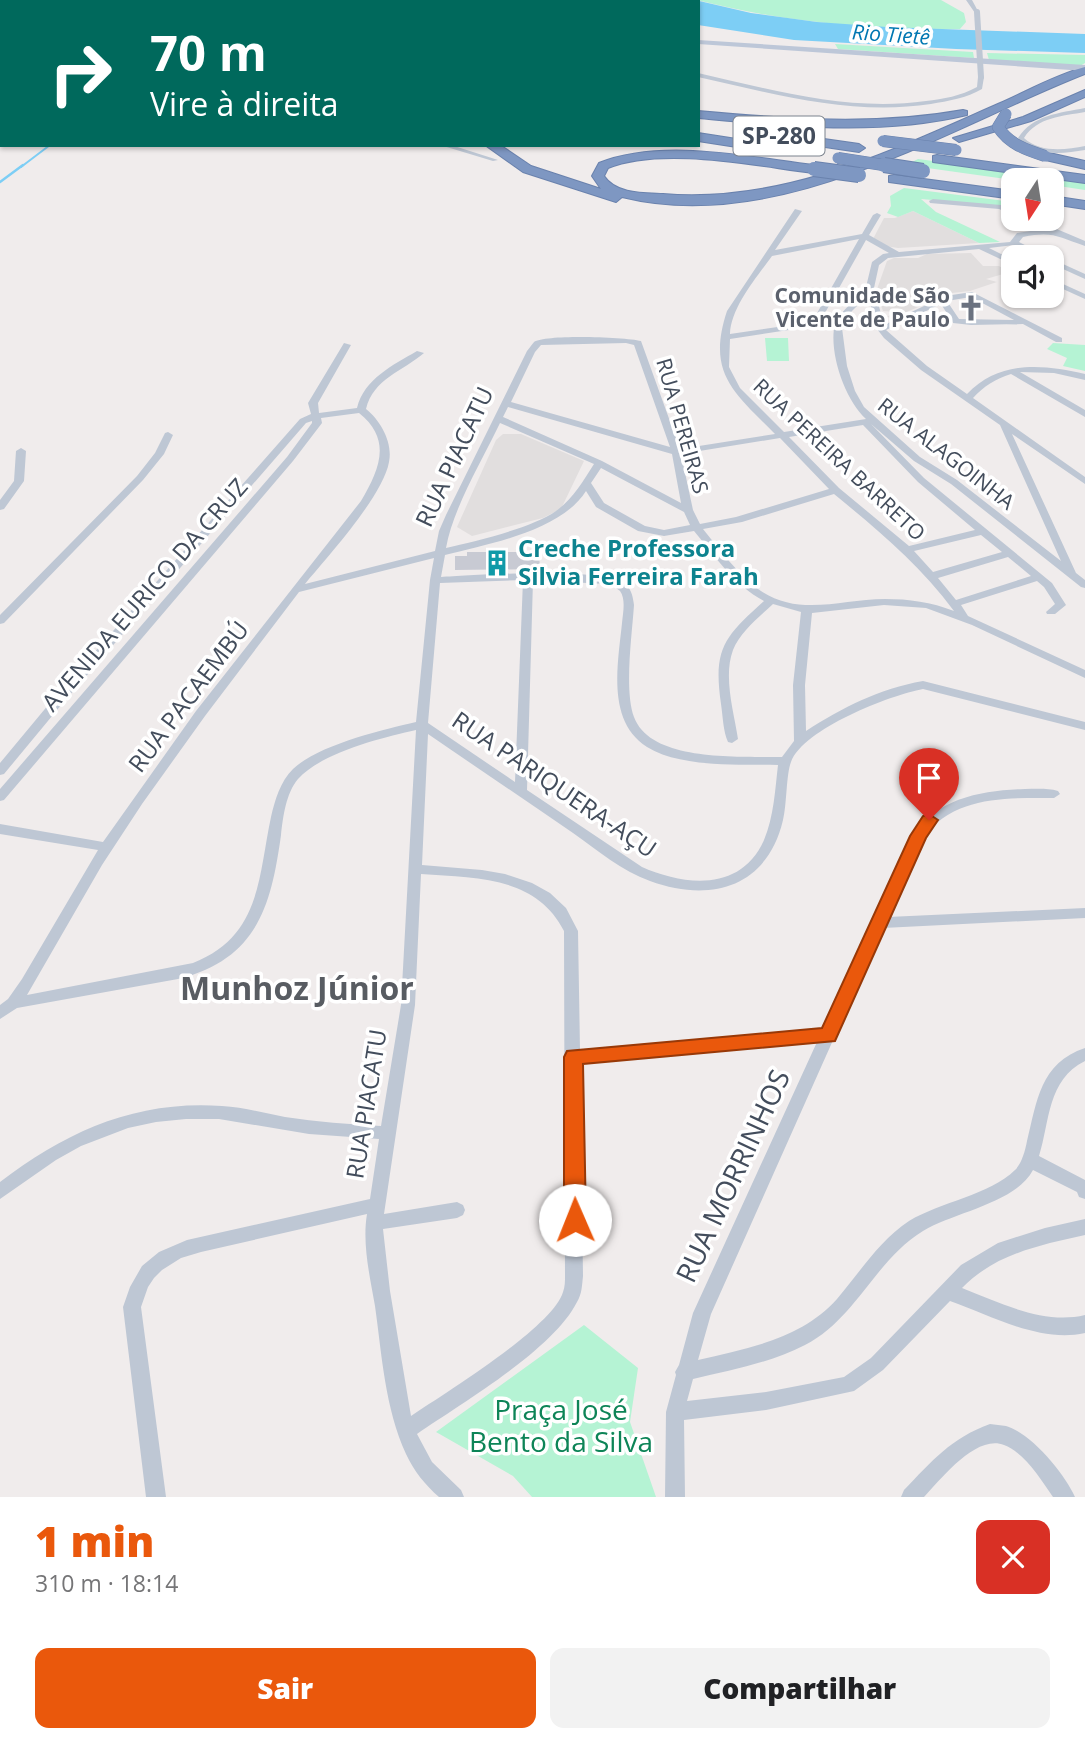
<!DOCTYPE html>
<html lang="pt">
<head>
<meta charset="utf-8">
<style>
	body { margin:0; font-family:"Open Sans",sans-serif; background:#f2f2f2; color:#202124; height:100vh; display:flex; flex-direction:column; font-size:26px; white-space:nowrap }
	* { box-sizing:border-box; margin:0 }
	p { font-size:23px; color:#757577 }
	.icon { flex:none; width:38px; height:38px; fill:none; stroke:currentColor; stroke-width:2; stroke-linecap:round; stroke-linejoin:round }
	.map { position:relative; height:1497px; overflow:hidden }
	.sheet { display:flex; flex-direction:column; background:#fff; flex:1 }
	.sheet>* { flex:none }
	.hud { position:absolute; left:0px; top:0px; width:700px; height:147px; box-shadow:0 2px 5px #0004; background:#00695c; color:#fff; overflow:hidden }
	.needle { width:46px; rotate:192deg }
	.tools { position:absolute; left:1001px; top:168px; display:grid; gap:14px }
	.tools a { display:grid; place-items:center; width:63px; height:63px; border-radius:14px; background:#fff; box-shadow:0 2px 5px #0004; font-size:35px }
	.pin { position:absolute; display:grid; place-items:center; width:60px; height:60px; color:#fff; margin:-72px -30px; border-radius:50% 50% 50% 0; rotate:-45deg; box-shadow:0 0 7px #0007 }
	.pin .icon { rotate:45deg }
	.me { position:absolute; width:77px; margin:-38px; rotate:359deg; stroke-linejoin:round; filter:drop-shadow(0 0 5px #0008) }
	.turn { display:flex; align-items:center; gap:24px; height:147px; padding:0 35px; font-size:32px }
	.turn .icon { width:91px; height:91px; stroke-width:2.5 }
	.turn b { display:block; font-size:49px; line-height:60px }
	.round { display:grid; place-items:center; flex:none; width:74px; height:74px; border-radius:14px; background:#f2f2f2 }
	.overview { display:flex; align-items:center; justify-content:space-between; height:119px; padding:0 35px }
	h1 { font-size:42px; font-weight:800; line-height:52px; color:#ea580c }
	.action { display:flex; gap:14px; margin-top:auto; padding:14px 35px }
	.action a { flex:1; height:80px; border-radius:14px; background:#ea580c; color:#fff; font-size:28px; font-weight:800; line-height:80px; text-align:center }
	.action a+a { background:#f2f2f2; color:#202124 }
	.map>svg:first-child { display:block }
</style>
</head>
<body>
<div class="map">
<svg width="1085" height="1497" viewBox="0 0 1085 1497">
	<rect width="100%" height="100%" fill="#f0ecec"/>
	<path fill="#e1dede" d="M913,211l66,32 -81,5 -13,-2 -12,-7 11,-21h11z
		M971,253l12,13h16l11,6 -24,7 11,3 -27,9 -18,2 -60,25 -5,-1 7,-5 -11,-1 -7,-19 11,-31 7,-3h24l9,-4z
		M503,434h18l63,27 -23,48 -18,9 -71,18 -15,-9 39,-87z"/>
	<path fill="#b5f3d4" d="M697,0h244l23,13 2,9 -6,7c-88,1 -178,-7 -263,-29z
		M835,44l138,8 1,6 -136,-9z
		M987,53l98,2v8l-5,3 -91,-6z
		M918,159l167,22v9l-33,-5v-5h-39l-107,-15z
		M904,188l109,14v5l-92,-8 15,13 64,30 -21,1 -66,-32 -15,6 -11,-4 4,-7 -1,-10z
		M765,338h23l1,23h-22z
		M1053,343l32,2v26l-22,-5 4,-8 -20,-9z
		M584,1325l54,43 -8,54 26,75h-124l-19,-21 -77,-44z"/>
	<path fill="#7dcef5" d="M592,0h103l56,13 66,9 70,5 198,7v19l-129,-4 -162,-9 -96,-15v-23z"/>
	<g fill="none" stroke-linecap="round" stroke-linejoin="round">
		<path stroke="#7dcef5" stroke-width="2" d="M21,167l29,-22"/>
		<path stroke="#7dcef5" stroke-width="2.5" d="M0,182l23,-17"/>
	</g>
	<path fill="#c8cad3" d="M467,552h72l1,17 -85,1v-14h12z"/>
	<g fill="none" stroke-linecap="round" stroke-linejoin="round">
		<g stroke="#6a82ad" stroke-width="2">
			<path id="highway" d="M0,0h5l2,2h-5l-2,3z
				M36,0h15l2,2h-16z
				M80,0h16l2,2h-17z
				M0,27h2v7h-2z
				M1085,67v7c-140,55 -305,162 -463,123l-6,5 -93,-30 -38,-27h15l31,21 70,23 -9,-13 7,-13c63,-25 148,-6 215,2l6,4 -6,4c-59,-7 -151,-27 -206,-5l-4,8c12,18 39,17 59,18 120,10 228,-43 335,-90 30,-13 55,-28 87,-37z
				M1085,90v7l-54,24 -72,21 -6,-4 70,-21z
				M963,110l4,1v4c-88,21 -179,11 -269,3v-7c89,8 176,15 265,-1z
				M768,131l91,13 6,4 -6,4 -95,-14 -2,-3z
				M698,133l91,14 6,4 -6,4 -91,-14z
				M1045,152l40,9v8l-44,-10v-6z
				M937,155l148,20v8l-152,-21v-6z
				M894,175l119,16v8l-124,-17v-6z
				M1052,196l33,5v8l-33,-5z"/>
		</g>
		<path fill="#bec7d4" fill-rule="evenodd" d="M334,0h8l-10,2z
			M391,0h8l-10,2z
			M438,0h7l-9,2z
			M487,0h6v2h-6z
			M966,0h6l7,13h-4z
			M0,70h2v4h-2z
			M698,73c75,17 151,39 228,28 17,-2 35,-5 51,-14l1,-10 3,-2 3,2 -2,12c-15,9 -34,12 -51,15 -80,12 -156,-10 -233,-27z
			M1085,108v4c-22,4 -48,5 -61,26 16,15 41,12 61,8v4c-23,4 -50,7 -67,-12 15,-23 41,-25 67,-30z
			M440,145h11l47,15 -5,1z
			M933,199l68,6 12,5v5l-14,-6 -69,-6 -1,-2z
			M795,209l7,2 -27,39 87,-16 11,-19 4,-2 4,2 -12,20 30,17 111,-10 7,-9 27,-4 -20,-10h9l52,22v5c-27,-9 -32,-15 -62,-9l-4,5 29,15h-10l-24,-12 -25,3 24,12v5l-34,-16 -91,9 -9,7 -5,23 10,37 61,-29 27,-4 90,46v4h-6l-33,-18 -52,1 -18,-2 -12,-19 -55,26 41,36 40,28c32,-34 76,-30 118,-20v6l-31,-7 -34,-1 65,38v7l-74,-43c-16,5 -27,12 -38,24l112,79v7l-73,-50 64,139 9,7v8l-4,-1 -130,-103 -37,-23 -43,-37 53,54 128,105 14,22 -11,9h-8l-1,-2 9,-8 -11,-17 -7,-6 -76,24 7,11 117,54v8l-113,-53 -46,-17 -42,-3 -72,8 -7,72 1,46c37,-24 73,-42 117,-50l162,41v8l-162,-41c-33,6 -120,40 -132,73 -5,13 -4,42 -8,58 -16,68 -73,83 -133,61 -28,-10 -53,-31 -77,-48 -48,-33 -97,-66 -145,-99l-6,131 60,5 23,4 27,9 18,10 16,15 12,23 2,119 243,-21 88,-193c26,-38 72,-46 114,-47 11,0 23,-1 33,2l2,3 -6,4c-44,0 -102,-3 -130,40 -5,7 -8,16 -11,24 -9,19 -17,37 -25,55l197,-9v10l-202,10 -172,386 -13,46c51,-12 103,-21 139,-61 23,-27 42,-58 72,-78 31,-19 81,-26 106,-51 7,-7 10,-19 12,-29 10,-40 13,-78 58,-93v13c-38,19 -35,60 -46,95l46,24v19l-6,-2 -2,-5 -44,-22c-17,33 -79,42 -110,61 -48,29 -67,88 -118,114 -35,18 -74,25 -112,34l-6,22 79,-9 78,-15 27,-19 90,-93 37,-22 47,-15 40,-9v16c-45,10 -90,19 -123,53 38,15 82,37 123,27v18c-45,10 -93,-17 -135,-32l-67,69 -29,21 -88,19 -82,10 1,77h-20l1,-85 10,-37 -1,-3 4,-7 14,-52 124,-271 -237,21 3,213c-1,9 -1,18 -6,26 -24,48 -115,101 -160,132l15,28 29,28 3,7h-25c-14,-12 -25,-26 -33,-43 -21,-46 -24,-98 -31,-148 -5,-29 -13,-62 -8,-92l-166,38 -20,6 -19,12 -8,8 -6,9 -7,20 25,190h-20l-23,-190 7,-20 12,-21 17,-14 28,-12 183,-41 9,-60 -70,-5 -90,-15h-33l-30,3 -28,6 -47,18 -25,14 -56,39v-17c67,-51 136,-82 222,-76 21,1 42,7 63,11 32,5 64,7 96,9l20,-121 15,-275c-35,8 -93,22 -118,49 -12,14 -15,38 -17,56 -10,72 -24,124 -103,144l-161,29 -17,11v-14l8,-6 14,-20 76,-129 -98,-16v-10l103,18 93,-131 165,-210c18,-31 32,-61 -2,-88l-38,5 1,5 -29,38 -289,339 -4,1v-12l287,-332 25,-34v-2l-6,2 -244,281 -58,70 -4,1v-12l54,-65 246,-279 11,-5 -3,-11 36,-60 7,2 -33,58 1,10 38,-5c7,-29 36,-43 60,-57l7,2c-21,18 -51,26 -58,56 15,12 27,34 23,53 -6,34 -61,94 -84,122l130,-33 4,-20 7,-16 81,-164c1,-1 6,-8 7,-9 12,-8 91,-5 107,-1l39,108 95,-15c-40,-41 -69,-60 -48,-123zM859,239l-47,83 -82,12c1,-27 27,-57 42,-78zM866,240l23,13 -6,1 -11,8 -6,25 -29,31 -16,2zM868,295l9,34 7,9 37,32 79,55 61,136 -104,-81 -37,-23 -56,-50 -9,-16 -8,-25 -5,-38 4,-11zM971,297l43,23 -55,-1 -12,-18zM835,323c-7,29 10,77 31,96l-82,13 -44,-44 -11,-21 1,-28zM626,343l8,2 36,102 -159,-45 24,-50 6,-7zM508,407l164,47 9,49 -79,-42 -99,-44zM500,423l94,41c-11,17 -21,35 -38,47 -24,17 -80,30 -110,37 7,-40 36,-87 54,-125zM863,425l55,57 57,48 -66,16 -70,-58 -50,-51zM780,438l49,51 -93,28 -36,7 -7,-14 -12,-56zM601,468l83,44 6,13 -26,5 -19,-4 -41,-23 -13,-20zM586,491l10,16 42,24 26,5 30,-5c21,25 40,54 70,70 -40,36 -51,48 -43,103 2,13 2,27 7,38l4,1 6,-4c-4,-27 -15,-62 -5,-89 7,-18 26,-33 40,-46l28,8 -8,73 1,56 -12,16c-40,-1 -131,6 -148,-40 -10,-27 -2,-82 0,-112 -1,-7 -2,-15 -8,-20 -23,-19 -151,-10 -185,-8l4,-22c43,-11 116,-24 141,-64zM834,494c45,37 85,70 120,117 -23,-9 -45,-12 -69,-12 -45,0 -86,19 -127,-10 -21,-16 -38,-39 -55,-60l39,-7zM981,535l21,17 -69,20 -19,-21zM1008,557l23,19 -75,24 -18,-22zM434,558l-4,22 -14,142c-34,8 -98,23 -123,47 -13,13 -18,31 -22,48 -13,61 -10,119 -78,146l-166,32 75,-130 40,-61 63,-88 94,-124zM523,580l-8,202 -87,-59 12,-140zM533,580l72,4c5,2 11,3 15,7 6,8 3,22 2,32 -4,40 -16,98 25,124 34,21 92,17 131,18 -3,25 -4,51 -14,75 -23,52 -79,46 -122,27l-115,-77zM421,874c55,4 115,2 143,57l1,345c0,5 0,11 -2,16 -10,35 -119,102 -152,124l-21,-125 -7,-62 74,-11 6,-3 2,-5 -2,-5 -6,-3 -73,12 31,-209z
			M1052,259l33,15v5l-33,-15z
			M1052,279l33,15v5l-33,-15z
			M168,432l5,3 -9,19 -21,26 -139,143 -4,1v-9l137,-139 18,-23 10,-20z
			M21,448l5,3 -2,30 -20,28 -4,1v-10l14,-19 2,-30z
			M990,1424c5,1 11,1 16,2 25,7 59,48 69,71h-22c-12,-17 -28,-44 -49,-52 -28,-11 -63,34 -80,52h-23l3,-7c28,-29 47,-52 86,-66z"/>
		<path fill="#bdc7d8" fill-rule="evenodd" d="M508,0h9l2,2h-9z
			M698,40l387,25v6l-387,-27z"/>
		<use href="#highway" fill="#7e97c2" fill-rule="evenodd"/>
		<g stroke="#6a82ad" stroke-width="12" stroke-linecap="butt">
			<path id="highway-bridge-far1" d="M1006,114l-8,13c11,17 28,23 47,29
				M883,141l73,9
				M838,158l58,9"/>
		</g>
		<g stroke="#6a82ad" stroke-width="16" stroke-linecap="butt">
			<path id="highway-bridge" d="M884,165l39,6
				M814,169l45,6"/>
		</g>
		<path stroke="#bec7d4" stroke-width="6" d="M977,12l4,65"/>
		<use href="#highway-bridge-far1" stroke="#7e97c2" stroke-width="11"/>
		<use href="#highway-bridge" stroke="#7e97c2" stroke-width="14"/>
	</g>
	<path fill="#ea580c" stroke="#983908" stroke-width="2" d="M929,814l9,6 -12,18 -91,203 -252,23 3,156 -3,7 -8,2 -7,-2 -4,-7v-163l3,-6 255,-23 88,-192 13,-20z"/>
	<defs>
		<g id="church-bare" transform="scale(2.1)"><path d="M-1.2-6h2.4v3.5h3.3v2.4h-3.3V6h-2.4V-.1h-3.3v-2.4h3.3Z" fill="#6b7280" stroke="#fff" stroke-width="2.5" paint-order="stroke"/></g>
		<g id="building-bare" transform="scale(2.1)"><path d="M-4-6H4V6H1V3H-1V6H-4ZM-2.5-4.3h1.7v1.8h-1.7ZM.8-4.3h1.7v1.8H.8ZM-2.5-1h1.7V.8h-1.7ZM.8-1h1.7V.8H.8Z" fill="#0f9aa8" stroke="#fff" stroke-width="2.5" paint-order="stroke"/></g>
	</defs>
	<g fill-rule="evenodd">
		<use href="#church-bare" x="971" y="308"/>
		<use href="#building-bare" x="497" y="563"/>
	</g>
	<g text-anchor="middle" stroke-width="7" stroke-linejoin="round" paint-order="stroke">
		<g font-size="21" font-style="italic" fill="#0077b2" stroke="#fff">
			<text transform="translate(891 35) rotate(4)" y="7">Rio Tietê</text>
		</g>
		<g font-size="21" font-weight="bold" fill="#5b616d" stroke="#fff" text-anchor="end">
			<text x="950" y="303">Comunidade São<tspan x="950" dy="24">Vicente de Paulo</tspan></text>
		</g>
		<g font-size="21" fill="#434d5c" stroke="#fff">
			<text transform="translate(682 426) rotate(74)" y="7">RUA PEREIRAS</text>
			<text transform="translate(946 454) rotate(38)" y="7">RUA ALAGOINHA</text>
			<text transform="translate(839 460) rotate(43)" y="7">RUA PEREIRA BARRETO</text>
		</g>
		<rect fill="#fff" stroke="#7b828d" stroke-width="2" x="733.5" y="116.5" width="91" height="39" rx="5"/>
		<g font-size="23" font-weight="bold" fill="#434d5c">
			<text x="779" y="144">SP-280</text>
		</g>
		<g font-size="24" fill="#434d5c" stroke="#fff">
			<text transform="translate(455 457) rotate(-65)" y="8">RUA PIACATU</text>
			<text transform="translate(145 595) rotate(-49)" y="8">AVENIDA EURICO DA CRUZ</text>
			<text transform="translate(189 697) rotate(-53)" y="8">RUA PACAEMBÚ</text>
			<text transform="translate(554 785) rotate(34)" y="8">RUA PARIQUERA-AÇU</text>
			<text transform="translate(367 1104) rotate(-81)" y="8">RUA PIACATU</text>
		</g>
		<g font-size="24" font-weight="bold" fill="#0d838f" stroke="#fff" text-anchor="start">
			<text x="518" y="557">Creche Professora<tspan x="518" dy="28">Silvia Ferreira Farah</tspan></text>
		</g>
		<g font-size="28" fill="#434d5c" stroke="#fff">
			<text transform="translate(733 1176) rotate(-65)" y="10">RUA MORRINHOS</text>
		</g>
		<g font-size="28" fill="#0d8457" stroke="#fff">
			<text x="561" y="1420">Praça José<tspan x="561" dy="32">Bento da Silva</tspan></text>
		</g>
		<g font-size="32" font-weight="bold" fill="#585c62" stroke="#fff">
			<text x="297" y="1000">Munhoz Júnior</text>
		</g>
	</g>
</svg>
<div class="tools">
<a><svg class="needle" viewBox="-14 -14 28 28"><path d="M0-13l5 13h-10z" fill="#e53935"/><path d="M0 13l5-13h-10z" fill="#757577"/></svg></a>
<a><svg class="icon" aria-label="sound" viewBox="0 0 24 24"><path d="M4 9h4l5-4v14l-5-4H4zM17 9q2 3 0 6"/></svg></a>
</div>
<div class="pin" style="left:929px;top:820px;background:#d93025"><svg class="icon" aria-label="arrive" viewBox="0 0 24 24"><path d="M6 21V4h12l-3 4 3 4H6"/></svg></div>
<svg class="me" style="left:575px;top:1220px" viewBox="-20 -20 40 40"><circle r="19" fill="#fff"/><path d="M0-13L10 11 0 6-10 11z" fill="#ea580c"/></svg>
<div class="hud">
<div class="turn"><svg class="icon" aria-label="right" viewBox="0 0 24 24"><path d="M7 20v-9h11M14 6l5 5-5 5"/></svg><div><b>70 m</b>Vire à direita</div></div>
</div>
</div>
<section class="sheet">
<div class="overview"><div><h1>1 min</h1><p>310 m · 18:14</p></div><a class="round" style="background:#d93025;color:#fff"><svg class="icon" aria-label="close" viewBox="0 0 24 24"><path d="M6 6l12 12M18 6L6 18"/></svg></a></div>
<div class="action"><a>Sair</a><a>Compartilhar</a></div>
</section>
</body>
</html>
